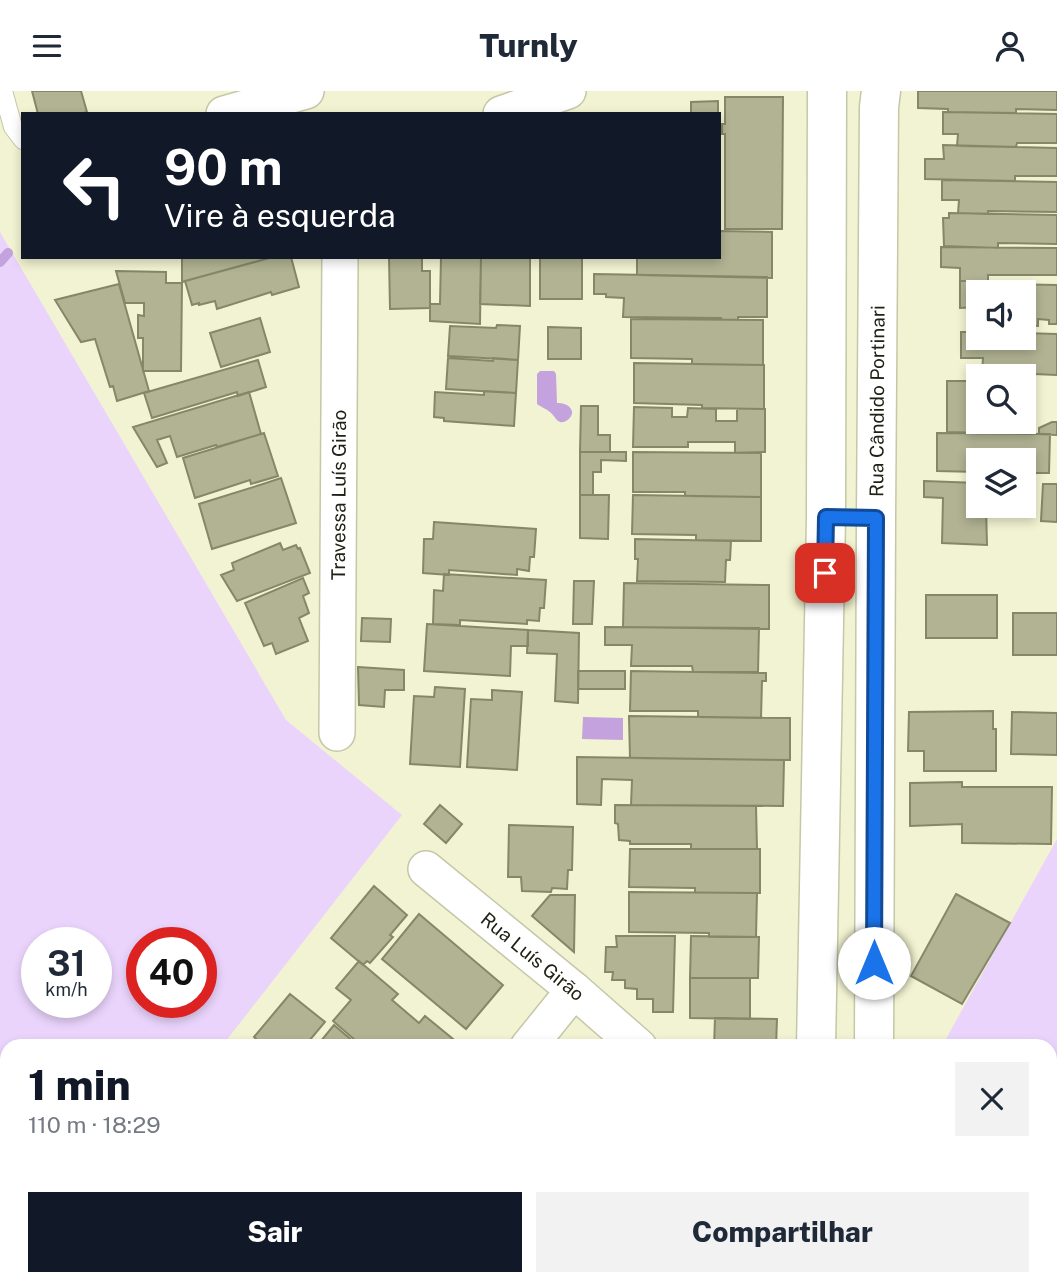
<!DOCTYPE html>
<html lang="pt">
<head>
<meta charset="utf-8">
<style>
	body { margin:0; font-family:"Public Sans",sans-serif; background:#f2f2f3; color:#1f2937; height:100vh; display:flex; flex-direction:column; font-size:26px; white-space:nowrap }
	* { box-sizing:border-box; margin:0 }
	p { font-size:23px; color:#747a83 }
	.icon { flex:none; width:38px; height:38px; fill:none; stroke:currentColor; stroke-width:2; stroke-linecap:round; stroke-linejoin:round }
	.map { position:relative; flex:1; overflow:hidden }
	.drawer { position:absolute; left:0px; top:948px; width:1057px; height:247px; display:flex; flex-direction:column; background:#fff; border-radius:21px 21px 0 0; box-shadow:0 4px 10px #0003 }
	.drawer>* { flex:none }
	.banner { position:absolute; left:21px; top:21px; width:700px; height:147px; border-radius:0px; box-shadow:0 4px 10px #0003; background:#111827; color:#fff; overflow:hidden }
	.tools { position:absolute; left:966px; top:189px; display:grid; gap:14px }
	.tools a { display:grid; place-items:center; width:70px; height:70px; border-radius:0px; background:#fff; box-shadow:0 4px 10px #0003; font-size:35px }
	.speed { position:absolute; left:21px; top:836px; display:flex; gap:14px; font-size:35px; font-weight:700; text-align:center }
	.speed>* { display:grid; place-content:center; width:91px; height:91px; border-radius:50%; background:#fff; box-shadow:0 4px 10px #0003; line-height:1 }
	.speed small { font-size:18px; font-weight:400 }
	.speed .limit { border:10px solid #d22; background:#fff; color:#111 }
	.pin { position:absolute; display:grid; place-items:center; width:60px; height:60px; color:#fff; margin:-30px; border-radius:14px; box-shadow:0 4px 10px #0006 }
	.me { position:absolute; width:77px; margin:-38px; rotate:0deg; stroke-linejoin:round; filter:drop-shadow(0 0 5px #0008) }
	.turn { display:flex; align-items:center; gap:24px; height:147px; padding:0 28px; font-size:32px }
	.turn .icon { width:91px; height:91px; stroke-width:2.5 }
	.turn b { display:block; font-size:49px; line-height:60px }
	.round { display:grid; place-items:center; flex:none; width:74px; height:74px; border-radius:0px; background:#f2f2f3 }
	.headline { display:flex; align-items:center; justify-content:space-between; height:119px; padding:0 28px }
	h1 { font-size:42px; font-weight:800; line-height:52px; color:#111827 }
	.primary-button { display:flex; gap:14px; margin-top:auto; padding:14px 28px }
	.primary-button a { flex:1; height:80px; border-radius:0px; background:#111827; color:#fff; font-size:28px; font-weight:800; line-height:80px; text-align:center }
	.primary-button a+a { background:#f2f2f3; color:#1f2937 }
	header { display:flex; justify-content:space-between; align-items:center; height:91px; padding:0 28px; background:#fff; font-size:32px; font-weight:800 }
	.map>svg:first-child { display:block }
</style>
</head>
<body>
<header><svg class="icon" aria-label="menu" viewBox="0 0 24 24"><path d="M4 6h16M4 12h16M4 18h16"/></svg>Turnly<svg class="icon" aria-label="person" viewBox="0 0 24 24"><circle cx="12" cy="8" r="4"/><path d="M4 21q1-7 8-7t8 7"/></svg></header>
<div class="map">
<svg width="1057" height="1194" viewBox="0 0 1057 1194">
	<rect width="100%" height="100%" fill="#f2f3d2"/>
	<path fill="#ead4fc" fill-rule="evenodd" d="M0,141l286,488 116,95 -180,231 -215,1v232h34l-4,6h-37zM37,852h59v60h-59zM142,852h59v60h-59z
		M1057,748v446h-88l-7,-6h88v-232l-108,-1z"/>
	<path fill="#c3a2dd" d="M540,280h14l2,3 1,29c12,-1 22,10 9,18 -8,4 -10,-3 -14,-7 -3,-4 -11,-7 -15,-10v-30z
		M583,626l40,1v22l-41,-1z"/>
	<g fill="none" stroke-linecap="round" stroke-linejoin="round">
		<path stroke="#c3a2dd" stroke-width="10" d="M0,171l8,-9"/>
	</g>
	<path fill="#b1b393" stroke="#858768" stroke-width="2" d="M32,0h49l6,21 -7,2h-42z
		M918,0h139v19l-41,-1v4l-68,-1v-3l-30,-1z
		M725,6h58l-1,132h-57v-95h-3v-10h3z
		M718,10v13h-27v-12z
		M943,21l114,2v29h-40l-1,4 -59,-1 1,-12h-15z
		M943,54l114,3v28h-42v5l-90,-2v-20h19z
		M942,89l115,2v30l-69,-1v3l-30,-1 1,-13h-17z
		M949,122l108,2v29l-59,-1v5l-54,-2 -1,-28h6z
		M719,140l53,1v46l-135,-3v-18h82z
		M941,156l116,1v27h-69v6h-28v-13l-19,-1z
		M182,166h91l-91,25z
		M273,166h18l8,30 -27,8 -1,-3 -54,17 -2,-8 -16,4v-2l-7,2 -7,-24z
		M389,166h33v14h8v37l-40,1z
		M441,166h40l-1,67 -50,-3v-17h10z
		M481,166h49v49l-50,-2z
		M540,166h42v42h-42z
		M116,180l50,1v11h16l-1,88h-38v-33h-5v-23l6,1v-13h-19z
		M594,183l173,3v40h-29v3h-16l-1,-2 -98,-1 1,-19 -18,-1v-3h-12z
		M960,190h39v3l58,1v39h-8v-4l-11,-1v7l-14,-1v-33h-46v15l-18,1z
		M119,193l30,107 -32,10 -4,-15 -3,1 -15,-48 -14,3 -26,-42z
		M260,227l10,34 -49,15 -11,-34z
		M631,228l132,1v45l-71,-1v-5l-61,-1z
		M497,234l23,1 -2,34 -70,-4 2,-30 46,2z
		M548,236l33,1v31h-33z
		M961,241h17v6h46v-5l33,1v41l-75,-3 1,-14h-22z
		M448,267l45,3v-3l25,2 -2,33 -70,-4z
		M258,269l8,27 -28,9 -1,-4 -85,26 -8,-25z
		M634,272l130,2v44l-62,-1v-3l-68,-2z
		M947,290h31v41h46v-41h9v47h-48v5l-38,-1z
		M484,300l32,2 -2,33 -70,-5v-3l-10,-1 1,-25 49,3z
		M249,301l12,42 -44,13 -1,-2 -39,12 -7,-21 -13,4 10,23 -10,4 -24,-40z
		M581,315h17v29h12v17h-30z
		M634,316l38,1v9h15l1,-9 28,1v12h21v-12h28v43l-30,1v-11h-47v5h-55z
		M1052,331h5v13l-18,-1v-6z
		M264,342l14,43 -27,8 -1,-4 -55,18 -12,-40z
		M937,342l113,1 -1,39h-25v-13h-46v12l-41,-1z
		M580,361h46v9l-25,-1v12h-8v23h-13z
		M633,361l128,1v44l-76,-1v-4h-52z
		M281,387l15,45 -84,26 -13,-45 64,-20z
		M924,390l54,2v23h8l1,39 -45,-2 1,-45 -19,-1z
		M1043,393h14v38l-16,-1z
		M580,404h29l-1,44 -28,-1z
		M633,404l128,2v44l-65,-1v-5l-64,-1z
		M434,431l102,7 -2,28h-4l-1,14 -12,-2v6l-68,-5v5l-26,-2 1,-34h9z
		M635,448l96,2 -1,19h-4l-1,22 -88,-1 1,-22h-3z
		M280,452l3,7 13,-5 2,4 2,-1 10,25 -73,28 -16,-26 13,-5 -2,-7z
		M444,483l102,6 -2,28h-4l-1,13 -12,-1v4l-67,-4v5l-27,-1 1,-34 9,1z
		M303,487l6,15 -6,3 6,17 -10,5 9,23 -32,13 -4,-11 -8,3 -19,-43z
		M574,490h20l-2,43h-19z
		M624,492l145,2v44l-146,-2z
		M926,504h71v43h-71z
		M1013,522h44v42h-44z
		M362,527l29,1 -1,23 -29,-1z
		M427,533l101,6v16h-17l-1,30 -86,-5z
		M605,536l154,1 -1,44h-65l-1,-6h-61l1,-21h-27z
		M528,539l51,3 -1,70 -23,-2 2,-47 -30,-1z
		M358,576l46,3v20h-19l-1,17 -25,-2z
		M578,580h47v18h-47z
		M631,580l135,2v8h-4l-1,37 -63,-1v-6h-68z
		M435,596l30,2 -5,78 -50,-3 4,-68 20,1z
		M492,599l30,2 -5,78 -50,-3 4,-68 21,1z
		M993,620v18h3v42h-72v-20h-16l1,-39z
		M1012,621l45,1v42l-46,-1z
		M629,625l161,2v42l-160,-2z
		M577,666l207,3 -1,46 -152,-1 1,-25 -30,-1 -1,26 -24,-1z
		M962,691v5h90l-1,57 -89,-1v-19l-52,2v-43z
		M440,714l22,19 -16,19 -22,-19z
		M615,714l141,1 1,43h-66v-5h-61v-3l-11,-1 -1,-16 -3,-1z
		M509,734l64,2 -1,43h-4l-1,19 -15,-1 -1,4 -29,-1 -1,-14h-13z
		M630,758h130v44h-65v-5l-66,-1z
		M374,795l33,29 -17,20 3,2 -23,26 -3,-2 -4,4 -32,-27z
		M629,801l128,1 -1,44h-47v-4l-80,-1z
		M956,803l54,29 -48,81 -51,-28z
		M550,804h25l-1,57 -42,-36z
		M419,823l84,71 -37,44 -84,-70z
		M616,845h59l-2,76h-20v-13h-16v-10l-12,-1v-8h-13l1,-8h-8l1,-25h11z
		M691,845l68,1 -1,41h-68z
		M359,870l39,33 -6,6 27,23 6,-7 28,23 -6,8h-84l-30,-26 18,-21 -15,-12z
		M690,887h60v41l-60,-1z
		M290,903l35,28 -21,25h-39l-11,-10z
		M715,927l62,1 -1,28h-62z
		M334,934l22,19 -2,3h-38z
		M129,1188h91l7,6h-96l-4,-3z
		M220,1188h37l-4,6h-26z
		M401,1188h28l7,6h-40z
		M664,1188h70l7,6h-70z
		M734,1188h112l-5,6h-100z"/>
	<g fill="none" stroke-linecap="round" stroke-linejoin="round">
		<g stroke="#c5c7a7" stroke-width="20">
			<path id="service" d="M3,0l10,36 10,13"/>
		</g>
		<g stroke="#c5c7a7" stroke-width="38">
			<g id="minor">
				<path d="M224,23l82,-23"/>
				<path d="M501,23l67,-23"/>
				<path id="s1" d="M337,642l3,-476"/>
				<path id="s2" d="M426,778l148,121 65,57"/>
				<path d="M528,956l46,-57"/>
				<path d="M335,1194l4,-6"/>
			</g>
		</g>
		<g stroke="#c5c7a7" stroke-width="41">
			<g id="tertiary">
				<path d="M816,956l10,-530 1,-426"/>
				<path id="s3" d="M874,956l2,-529 3,-411 2,-16"/>
				<path d="M915,1188l7,6"/>
			</g>
		</g>
		<use href="#service" stroke="#fff" stroke-width="18"/>
		<use href="#minor" stroke="#fff" stroke-width="35"/>
		<use href="#tertiary" stroke="#fff" stroke-width="38"/>
	</g>
	<g fill="none" stroke-linecap="round" stroke-linejoin="round">
		<g stroke="#114b97" stroke-width="18">
			<path id="route" d="M825,482l1,-56 50,1 -2,445"/>
		</g>
		<use href="#route" stroke="#1a73e8" stroke-width="12"/>
	</g>
	<g text-anchor="middle" stroke-width="5" stroke-linejoin="round" paint-order="stroke">
		<g font-size="19" fill="#202014" stroke="#fefff2">
			<text dy="7" stroke="none"><textPath href="#s3" startOffset="646">Rua Cândido Portinari</textPath></text>
			<text dy="7" stroke="none"><textPath href="#s1" startOffset="238">Travessa Luís Girão</textPath></text>
			<text dy="7" stroke="none"><textPath href="#s2" startOffset="138">Rua Luís Girão</textPath></text>
		</g>
	</g>
</svg>
<div class="tools">
<a><svg class="icon" aria-label="sound" viewBox="0 0 24 24"><path d="M4 9h4l5-4v14l-5-4H4zM17 9q2 3 0 6"/></svg></a>
<a><svg class="icon" aria-label="search" viewBox="0 0 24 24"><circle cx="10" cy="10" r="6"/><path d="M15 15l6 6"/></svg></a>
<a><svg class="icon" aria-label="layers" viewBox="0 0 24 24"><path d="M12 4l9 5-9 5-9-5zM3 14l9 5 9-5"/></svg></a>
</div>
<div class="speed"><div>31<small>km/h</small></div><div class="limit">40</div></div>
<div class="pin" style="left:825px;top:482px;background:#d93025"><svg class="icon" aria-label="arrive" viewBox="0 0 24 24"><path d="M6 21V4h12l-3 4 3 4H6"/></svg></div>
<svg class="me" style="left:874px;top:872px" viewBox="-20 -20 40 40"><circle r="19" fill="#fff"/><path d="M0-13L10 11 0 6-10 11z" fill="#1a73e8"/></svg>
<div class="banner">
<div class="turn"><svg class="icon" aria-label="left" viewBox="0 0 24 24"><path d="M17 20v-9H6M10 6l-5 5 5 5"/></svg><div><b>90 m</b>Vire à esquerda</div></div>
</div>
<section class="drawer">
<div class="headline"><div><h1>1 min</h1><p>110 m · 18:29</p></div><a class="round"><svg class="icon" aria-label="close" viewBox="0 0 24 24"><path d="M6 6l12 12M18 6L6 18"/></svg></a></div>
<div class="primary-button"><a>Sair</a><a>Compartilhar</a></div>
</section>
</div>
</body>
</html>
